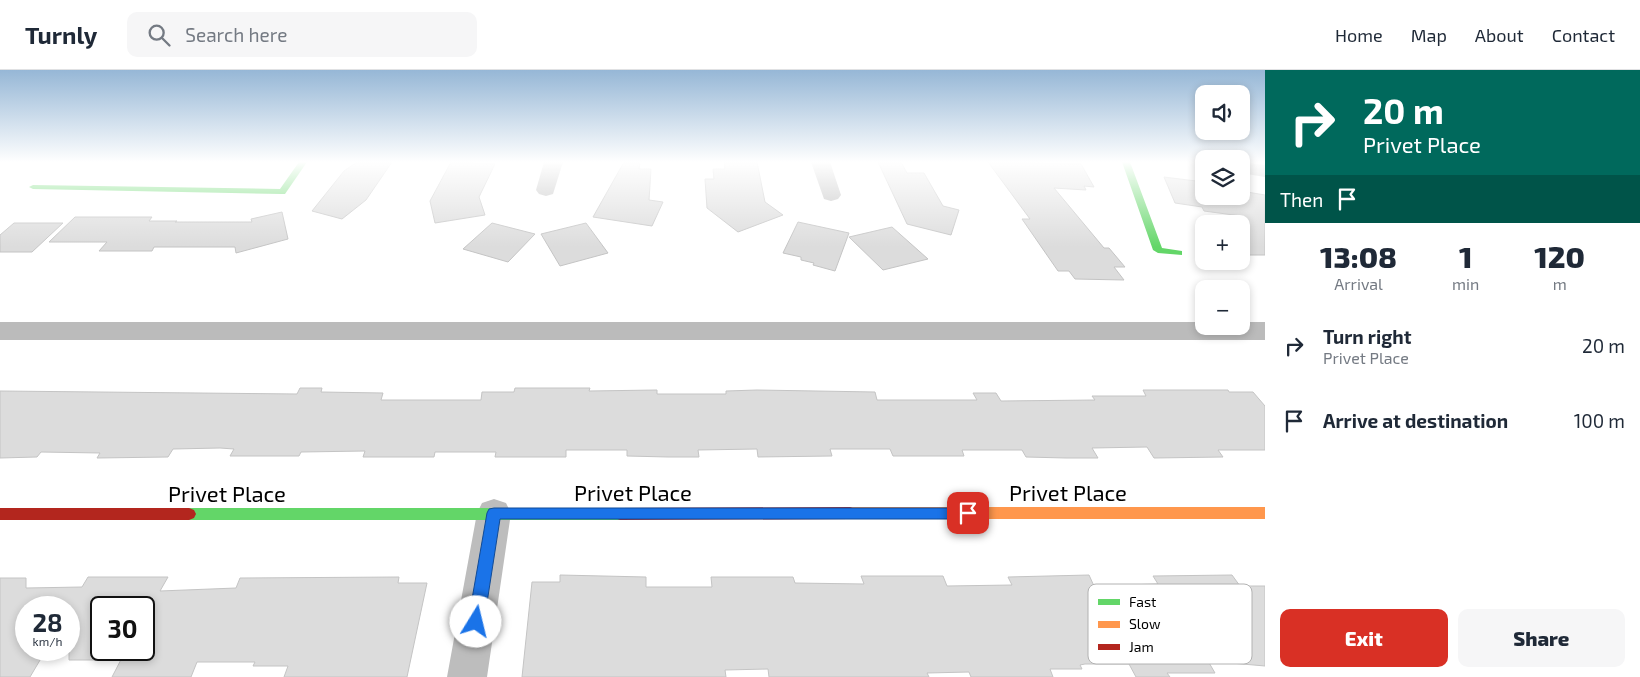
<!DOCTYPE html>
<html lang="en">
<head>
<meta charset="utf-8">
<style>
	body { margin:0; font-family:"Exo 2",sans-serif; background:#f6f6f7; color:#1f2937; height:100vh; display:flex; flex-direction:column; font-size:19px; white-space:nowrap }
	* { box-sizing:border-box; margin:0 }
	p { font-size:16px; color:#747a83 }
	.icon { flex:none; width:28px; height:28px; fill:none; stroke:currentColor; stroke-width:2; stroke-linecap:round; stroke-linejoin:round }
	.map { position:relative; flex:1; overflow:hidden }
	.drawer { display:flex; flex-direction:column; background:#fff; width:375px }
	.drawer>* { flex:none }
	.top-card { background:#00695c; color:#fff; overflow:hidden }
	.buttons { position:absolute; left:1195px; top:15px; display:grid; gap:10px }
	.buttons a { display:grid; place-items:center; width:55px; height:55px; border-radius:10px; background:#fff; box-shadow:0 2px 8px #0003; font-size:25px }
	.speed { position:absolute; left:15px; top:526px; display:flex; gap:10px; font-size:25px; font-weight:700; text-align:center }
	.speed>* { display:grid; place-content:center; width:65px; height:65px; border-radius:50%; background:#fff; box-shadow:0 2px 8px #0003; line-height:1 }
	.speed small { font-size:12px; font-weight:400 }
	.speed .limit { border:2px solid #111; border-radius:8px; background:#fff; color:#111 }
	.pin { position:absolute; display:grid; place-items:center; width:42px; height:42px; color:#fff; margin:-21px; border-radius:10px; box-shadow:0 2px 8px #0006 }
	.me { position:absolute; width:55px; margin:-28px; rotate:9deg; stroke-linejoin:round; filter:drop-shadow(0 0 4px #0008) }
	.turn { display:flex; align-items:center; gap:18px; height:105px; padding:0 15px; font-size:22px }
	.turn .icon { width:65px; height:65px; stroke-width:2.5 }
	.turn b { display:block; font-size:35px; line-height:42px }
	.then { display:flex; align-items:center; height:48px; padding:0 15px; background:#0003; gap:10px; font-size:19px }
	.eta { display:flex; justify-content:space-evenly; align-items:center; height:85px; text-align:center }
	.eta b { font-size:30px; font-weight:800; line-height:35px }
	.action { display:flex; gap:10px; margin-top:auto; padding:10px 15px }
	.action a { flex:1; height:58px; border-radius:10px; background:#d93025; color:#fff; font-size:20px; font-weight:800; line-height:58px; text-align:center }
	.action a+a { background:#f6f6f7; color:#1f2937 }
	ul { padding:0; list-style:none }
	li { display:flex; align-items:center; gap:15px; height:75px; padding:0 15px }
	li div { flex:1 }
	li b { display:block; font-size:19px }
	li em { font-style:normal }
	header { display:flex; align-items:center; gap:30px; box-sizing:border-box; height:70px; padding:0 25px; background:#fff; border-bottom:1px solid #e0e1e3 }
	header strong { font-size:24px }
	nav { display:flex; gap:28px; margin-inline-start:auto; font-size:18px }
	.search { width:350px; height:45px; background:#f6f6f7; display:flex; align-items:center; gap:12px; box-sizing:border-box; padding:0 18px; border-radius:10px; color:#747a83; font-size:19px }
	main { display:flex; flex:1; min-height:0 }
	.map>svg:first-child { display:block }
</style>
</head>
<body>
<header>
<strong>Turnly</strong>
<div class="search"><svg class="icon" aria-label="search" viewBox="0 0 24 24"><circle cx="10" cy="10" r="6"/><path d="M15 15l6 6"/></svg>Search here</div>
<nav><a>Home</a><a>Map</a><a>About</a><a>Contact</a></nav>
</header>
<main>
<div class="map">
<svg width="1265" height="607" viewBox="0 0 1265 607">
	<rect width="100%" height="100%" fill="#fff"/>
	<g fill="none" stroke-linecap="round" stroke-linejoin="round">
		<path fill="#bbb" fill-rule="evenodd" d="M0,252h1204v4h37v-4h24v18h-1265z"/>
	</g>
	<path fill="#dcdcdc" stroke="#c4c4c4" d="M357,92h35l-26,38 -24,19 -30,-8 32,-40z
		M451,92l44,2 -16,33 6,18 -50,8 -5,-22z
		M624,92h16l-1,7h12l-2,31 14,2 -11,24 -59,-9z
		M724,92h33l8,40 18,13 -45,17 -31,-24 -2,-29h9l-1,-10h12z
		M878,92h23l6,11h17l19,33 16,4 -8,25 -44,-11z
		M988,92l93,2 13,23 -10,-1 2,4 -32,-2 50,60h5l16,19h-11l10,13 -49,-1 -6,-8h-11l-36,-52h8z
		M1164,107l40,5v14h37v-5l24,4v60h-24v-39l-37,-5 -2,-4 -27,-4z
		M282,142l6,27 -52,14 -1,-6h-81l-2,4h-53l8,-9h-58l26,-25h77l-3,4h28l-2,1h77l-1,-3z
		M798,152l51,11 -14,38 -22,-6 1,-2 -13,-3v-3l-18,-4z
		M14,153h49l-31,29h-32v-17z
		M492,153l43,11 -27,28 -45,-13z
		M586,153l22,30 -48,13 -19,-32z
		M892,157l36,32 -45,11 -34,-33z
		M300,318h22l-1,4 62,1 -2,7h100l1,-8h32l1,-4h75l-1,3 68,-1v4h69v-3l31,-1 118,2 2,8h100l-4,-7h23l5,8 94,-1 -3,-4h54l-3,-6h85l1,2h24l12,14v44h-47l5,7 -69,1 -7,-11 -55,1 6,10h-32l-40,-1 -4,-7h-60l2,6h-71l-3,-7h-60l2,7 -74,1 -1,-8 -59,1 1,7h-31l-41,-1v-6h-61v7h-71l1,-5h-61l-1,5h-71l2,-6 -64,1 -2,4h-69l4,-7 -14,-1 -47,1 -5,8 -71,1 3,-5 -59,-1 -4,5 -37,1v-67l297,3z
		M560,505l86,2v10h66l-1,-10h82l2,6 69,1 -3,-8h82l4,10 65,-1 -4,-8 81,-2 5,11 64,-2 -5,-8 79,-1 8,11h25v80l-57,-5 7,12h-48l3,4h-34l-7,-13h-44l-5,1 2,4h-32l3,8h-82l-2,-5 -42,1 2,4h-160l-1,-8 -43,1 1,7h-204l10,-95h28z
		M88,507h80l-8,14 76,-3 4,-10 159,-1 -1,6h29l-20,94h-123l4,-11h-35l2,-4h-58l-6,15h-79l14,-27h18v-42h-43v52h-32v-52h-43v42h20l-16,27h-30v-99h26v10l56,-1z"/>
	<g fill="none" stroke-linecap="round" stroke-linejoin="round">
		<path fill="#bdbdbd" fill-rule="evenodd" d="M544,92h19l-10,32 -7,2 -7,-2 -3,-4z
			M811,92h19l11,33 -3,4 -7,2 -7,-2z
			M1241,92l24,3v12l-24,-4z
			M494,429l12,4 5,10 -24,164h-40l30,-164 5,-10z"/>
		<path fill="#63d668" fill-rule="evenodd" d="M299,92h8l-22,32h-3l-249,-5 -4,-2 4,-2 247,4z
			M1122,92h8l32,86 20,3v4l-24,-2 -5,-3z
			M189,438h431l5,2 2,4 -2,4 -5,2h-431l-5,-2 -2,-4 2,-4z"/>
		<path fill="#ff974d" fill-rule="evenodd" d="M850,437h415v12h-415l-5,-2 -2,-4 2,-4z"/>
		<path fill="#b3261e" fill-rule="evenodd" d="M850,437l5,2 2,4 -2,4 -5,2 -230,1 -5,-2 -2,-4 2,-4 5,-2z
			M0,438h189l5,2 2,4 -2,4 -5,2h-189z"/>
	</g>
	<linearGradient id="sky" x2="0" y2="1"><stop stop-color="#96b7d6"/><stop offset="0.52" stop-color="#fff"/><stop offset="1" stop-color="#fff" stop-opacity="0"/></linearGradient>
	<rect width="1265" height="177" fill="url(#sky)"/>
	<path fill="#1a73e8" stroke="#114b97" d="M494,438h474l5,1 2,4 -2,4 -5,2h-468l-16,103 -3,6 -5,2 -6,-2 -2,-6 19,-109 2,-4z"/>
	<g text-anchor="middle" stroke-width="4" stroke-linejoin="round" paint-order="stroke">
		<g font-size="22" fill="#000" stroke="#fff">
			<text x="633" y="431">Privet Place</text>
			<text x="1068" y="431">Privet Place</text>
			<text x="227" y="432">Privet Place</text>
		</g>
	</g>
	<rect x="1088" y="514" width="164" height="80" rx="8" fill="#fff" stroke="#b2b2b2" stroke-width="1"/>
	<rect x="1098" y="529" width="22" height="6" fill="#63d668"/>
	<rect x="1098" y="551" width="22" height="7" fill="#ff974d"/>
	<rect x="1098" y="574" width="22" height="6" fill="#b3261e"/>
	<g font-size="14" fill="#000">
		<text x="1129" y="537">Fast</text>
		<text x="1129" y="559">Slow</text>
		<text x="1129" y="582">Jam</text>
	</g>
</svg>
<div class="buttons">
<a><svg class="icon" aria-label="sound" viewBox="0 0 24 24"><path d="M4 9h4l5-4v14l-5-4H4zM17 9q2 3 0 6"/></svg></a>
<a><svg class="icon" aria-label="layers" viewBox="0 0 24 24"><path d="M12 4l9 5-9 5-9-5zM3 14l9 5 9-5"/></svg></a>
<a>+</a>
<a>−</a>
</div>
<div class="speed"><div>28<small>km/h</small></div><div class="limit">30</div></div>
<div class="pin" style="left:968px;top:443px;background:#d93025"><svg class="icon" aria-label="arrive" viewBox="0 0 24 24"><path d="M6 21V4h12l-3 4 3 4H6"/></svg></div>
<svg class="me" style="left:476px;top:552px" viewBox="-20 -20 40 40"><circle r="19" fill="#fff"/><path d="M0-13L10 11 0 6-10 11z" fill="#1a73e8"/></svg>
</div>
<section class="drawer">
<div class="top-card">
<div class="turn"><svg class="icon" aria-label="right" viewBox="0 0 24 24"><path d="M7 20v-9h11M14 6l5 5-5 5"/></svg><div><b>20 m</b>Privet Place</div></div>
<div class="then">Then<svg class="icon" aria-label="arrive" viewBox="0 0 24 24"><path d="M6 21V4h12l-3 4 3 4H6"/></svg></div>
</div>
<div class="eta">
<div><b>13:08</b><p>Arrival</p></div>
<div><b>1</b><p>min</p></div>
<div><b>120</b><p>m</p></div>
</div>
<ul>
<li><svg class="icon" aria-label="right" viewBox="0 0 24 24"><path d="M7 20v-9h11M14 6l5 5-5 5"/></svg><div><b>Turn right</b><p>Privet Place</p></div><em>20 m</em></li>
<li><svg class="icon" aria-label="arrive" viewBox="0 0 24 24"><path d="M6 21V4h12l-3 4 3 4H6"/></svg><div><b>Arrive at destination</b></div><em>100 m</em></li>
</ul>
<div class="action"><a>Exit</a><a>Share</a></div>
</section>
</main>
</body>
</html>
